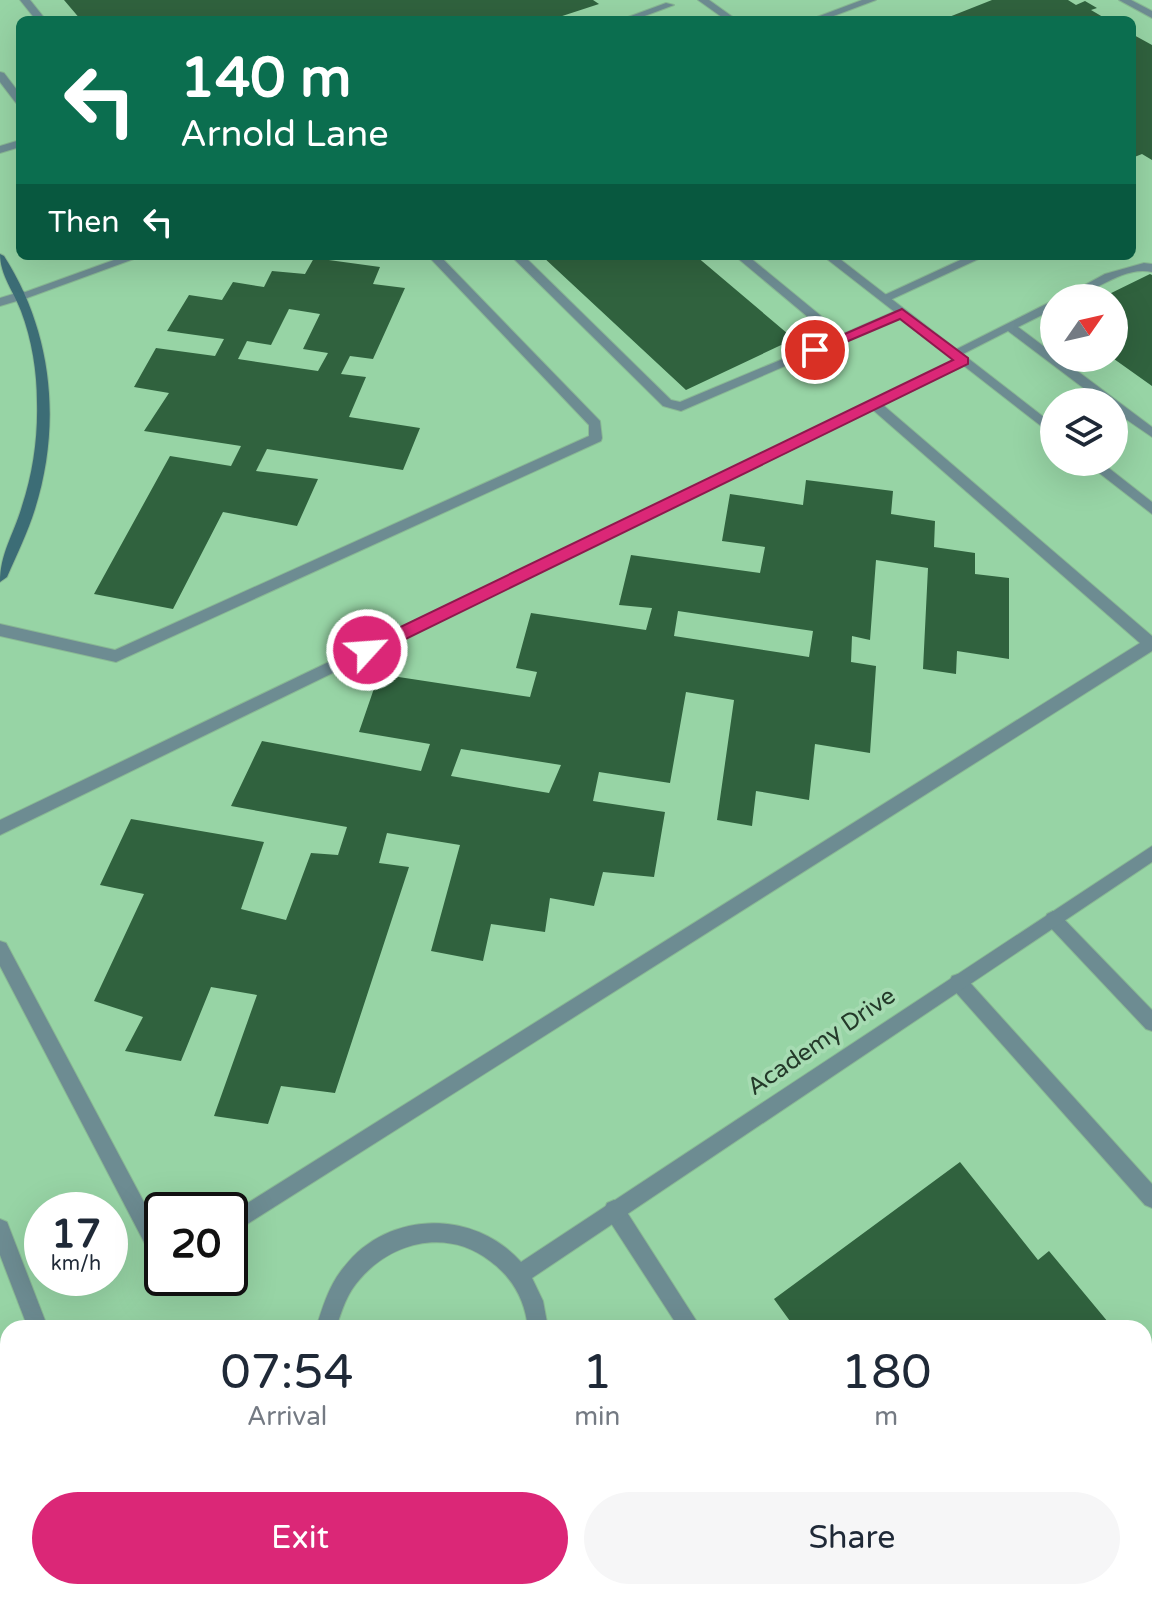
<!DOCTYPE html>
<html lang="en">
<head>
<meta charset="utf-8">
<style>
	body { margin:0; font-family:"Varela Round",sans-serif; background:#f6f6f7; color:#1f2937; height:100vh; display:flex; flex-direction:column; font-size:30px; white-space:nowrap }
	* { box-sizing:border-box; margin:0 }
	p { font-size:26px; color:#747a83 }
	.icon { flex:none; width:44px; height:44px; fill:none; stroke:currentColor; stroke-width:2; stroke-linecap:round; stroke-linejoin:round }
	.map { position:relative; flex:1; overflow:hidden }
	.panel { position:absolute; left:0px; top:1320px; width:1152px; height:280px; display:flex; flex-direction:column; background:#fff; border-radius:24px 24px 0 0; box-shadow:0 8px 32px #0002 }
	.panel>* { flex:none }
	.banner { position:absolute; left:16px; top:16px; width:1120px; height:244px; border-radius:12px; box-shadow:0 8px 32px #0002; background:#0b6e4f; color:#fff; overflow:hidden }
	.needle { width:52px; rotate:56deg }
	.controls { position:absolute; left:1040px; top:284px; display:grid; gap:16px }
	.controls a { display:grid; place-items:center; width:88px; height:88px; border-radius:50%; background:#fff; box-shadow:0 8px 32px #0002; font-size:40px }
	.speed { position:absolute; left:24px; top:1192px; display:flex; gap:16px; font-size:40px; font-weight:700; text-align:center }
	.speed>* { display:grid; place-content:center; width:104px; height:104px; border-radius:50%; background:#fff; box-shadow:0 8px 32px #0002; line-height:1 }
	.speed small { font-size:20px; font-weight:400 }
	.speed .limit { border:4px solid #111; border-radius:12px; background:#fff; color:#111 }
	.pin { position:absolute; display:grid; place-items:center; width:68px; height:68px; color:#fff; margin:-34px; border:4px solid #fff; border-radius:50%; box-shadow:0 2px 8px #0007 }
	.me { position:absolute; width:88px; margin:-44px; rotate:64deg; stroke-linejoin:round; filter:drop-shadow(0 0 6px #0008) }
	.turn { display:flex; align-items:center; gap:28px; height:168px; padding:0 32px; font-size:36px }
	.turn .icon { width:104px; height:104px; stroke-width:2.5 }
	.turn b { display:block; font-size:56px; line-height:68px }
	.then { display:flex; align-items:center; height:76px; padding:0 32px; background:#0003; gap:16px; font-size:30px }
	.eta { display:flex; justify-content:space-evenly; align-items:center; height:136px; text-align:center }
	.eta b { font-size:48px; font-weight:600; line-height:56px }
	.primary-button { display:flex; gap:16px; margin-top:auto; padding:16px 32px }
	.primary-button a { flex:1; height:92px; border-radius:48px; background:#db2777; color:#fff; font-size:32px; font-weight:600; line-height:92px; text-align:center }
	.primary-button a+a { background:#f6f6f7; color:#1f2937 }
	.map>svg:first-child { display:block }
</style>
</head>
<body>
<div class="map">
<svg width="1152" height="1600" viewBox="0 0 1152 1600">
	<rect width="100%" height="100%" fill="#a6dbb2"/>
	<path fill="#97d4a5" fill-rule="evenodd" d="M0,0h1152v1600h-1152zM20,20h1112v236h-1112zM1054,298h60v60h-60zM1054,402h60v60h-60zM42,1210h68v68h-68zM162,1210h68v68h-68zM8,1328h1136v264h-1136z"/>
	<path fill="#30623e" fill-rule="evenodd" d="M64,0h529l6,4 -49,16h-469z
		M992,0h76l8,5 9,-4 12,7 -6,2 17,10h-154l-5,-3z
		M1132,34l20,11v115l-10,-6 -10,4z
		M542,256h154l98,83 -108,51z
		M314,258l66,9 -7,17 32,4 -32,71 -23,-3 -9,18 25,3 -17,40 71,11 -17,42 -136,-21 -11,22 62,8 -21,47 -74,-14 -50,97 -79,-15 76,-138 61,10 10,-20 -97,-15 25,-38 -35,-6 22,-39 59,8 9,-17 -57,-8 22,-36 33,5 11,-18 31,5 8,-16 33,3zM289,309l31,5 -17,35 25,4 -10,18 -80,-12 9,-18 24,4z
		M1150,274l2,1v111l-38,-27v-61h-13z
		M806,480l87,11 -2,23 44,7 -1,26 41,6v21l34,4v81l-52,-8 -1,23 -33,-5 5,-101 -52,-8 -6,80 -18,-4 -1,26 25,4 -6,87 -55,-9 -6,56 -53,-9 -4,35 -35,-6 17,-120 -48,-8 -16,91 -71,-11 -6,29 72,11 -11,65 -51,-5 -9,34 -44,-8 -5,34 -54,-8 -8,37 -52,-10 29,-106 -73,-12 -8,30 30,4 -74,226 -54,-7 -13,38 -54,-8 43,-121 -46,-8 -30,74 -56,-10 18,-34 -49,-16 50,-107 -44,-9 31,-66 133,23 -23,67 45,11 25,-67 27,2 9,-28 -116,-21 31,-65 159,30 9,-27 -71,-12 20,-58 151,23 7,-25 -21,-4 15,-55 115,17 6,-22 -33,-3 12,-50 129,18 5,-26 -43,-6 8,-47 73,11zM678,611l135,20 -4,26 -135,-21zM461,749l100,16 -12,28 -98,-17z
		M960,1162l78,98 11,-9 64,77h-318l-21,-29z
		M1144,1366l8,9v225h-196l-6,-8h194z
		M74,1592h155l3,8h-170z"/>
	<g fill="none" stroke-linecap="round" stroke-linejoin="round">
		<g stroke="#89b894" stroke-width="2">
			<path id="lane" d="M20,0h10l16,20h-10z
				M698,0h11l28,20h-11z
				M1119,0h12l21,11v7z
				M666,3l8,2 -40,15h-14z
				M0,72l4,1 16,21v10l-4,-1 -16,-21z
				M20,140v7l-20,6v-7z
				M428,256h12l160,165 2,17 -1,3 -485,221 -116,-26v-12l115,26 474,-214v-11z
				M511,256h13l147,144 9,2 153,-64 -98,-82h13l95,78 55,-24 4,-1 6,4 -227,98 -18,-5z
				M969,256h16l-97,45 -4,1 -6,-4z
				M1144,263l8,1v8c-33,-7 -59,26 -91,26l44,-24z
				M23,291l6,4 -2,3 -27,8v-8z
				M1054,300v9l-36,18 36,27v4h6l92,69v10l-38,-26v-9h-12l-94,-71 -51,26 -4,1 -6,-4z
				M963,357l4,1v6l-84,41 269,231v15l-922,584v-21l910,-571 -267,-233 -873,425v-15z
				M1053,911l6,3 93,96v21l-6,-2 -99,-105 -2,-5 2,-5z
				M0,941l6,2 156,293v30l-7,-3 -155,-297z
				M958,974l6,2 188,208v24l-7,-3 -193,-217 -3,-6 3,-6z
				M614,1200l7,3 80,125h-22l-72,-111 -3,-7 3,-7z
				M0,1219l7,3 41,106h-20l-28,-73z
				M8,1429v23l-8,4v-23z
				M8,1582v10h15l-3,8h-20v-14z
				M315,1592h23l3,8h-23z
				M408,1592h29l-3,8h-29z
				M707,1592h24l3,8h-24z
				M852,1592h24l3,8h-24z"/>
		</g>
		<g stroke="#89b894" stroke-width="2">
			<path id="street" d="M862,0h14l-53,20h-14z
				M125,256h17l-115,42 -4,1 -6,-4z
				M823,256h13l218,169v11z
				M1085,462h16l51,40v12z
				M1152,846v16l-620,416 11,23 5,27h-20c-3,-28 -15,-50 -38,-67 -41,-32 -96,-21 -130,18 -13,14 -18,31 -24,49h-20c7,-22 13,-43 28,-61 44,-57 130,-58 177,-5z"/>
		</g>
		<g stroke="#89b894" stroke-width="2">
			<path id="secondary" d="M0,254l4,2c48,75 58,167 31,253 -7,23 -18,45 -28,68l-7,5c0,-29 14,-48 22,-76 11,-33 16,-69 15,-104 0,-30 -5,-62 -16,-91 -7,-19 -21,-36 -21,-57z"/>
		</g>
		<use href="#lane" fill="#6d8c92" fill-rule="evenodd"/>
		<use href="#street" fill="#6d8c92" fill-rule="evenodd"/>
		<use href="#secondary" fill="#3c6d76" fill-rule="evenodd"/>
	</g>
	<path fill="#db2777" stroke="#8e194d" stroke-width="2" d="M902,309l66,49v6l-595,291h-12l-3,-5 3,-4 592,-286 -53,-41 -80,34 -5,2 -7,-5z"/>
	<g text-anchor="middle" stroke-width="8" stroke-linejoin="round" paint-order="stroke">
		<g font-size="24" fill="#243a2a" stroke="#a6dbb2">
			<text transform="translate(821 1041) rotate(-34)" y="8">Academy Drive</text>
		</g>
	</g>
</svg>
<div class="controls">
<a><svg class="needle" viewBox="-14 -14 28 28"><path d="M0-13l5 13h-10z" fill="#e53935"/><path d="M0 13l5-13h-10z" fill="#747a83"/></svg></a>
<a><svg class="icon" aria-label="layers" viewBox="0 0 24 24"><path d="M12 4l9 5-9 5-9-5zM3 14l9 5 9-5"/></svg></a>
</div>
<div class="speed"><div>17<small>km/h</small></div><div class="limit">20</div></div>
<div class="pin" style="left:815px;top:350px;background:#d93025"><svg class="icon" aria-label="arrive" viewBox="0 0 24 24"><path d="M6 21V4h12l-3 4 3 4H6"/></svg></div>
<svg class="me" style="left:367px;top:650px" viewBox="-20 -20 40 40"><circle r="17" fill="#db2777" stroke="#fff" stroke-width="3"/><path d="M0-11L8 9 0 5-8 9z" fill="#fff"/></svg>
<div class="banner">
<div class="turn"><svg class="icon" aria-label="left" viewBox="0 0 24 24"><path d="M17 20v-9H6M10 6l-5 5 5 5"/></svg><div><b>140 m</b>Arnold Lane</div></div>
<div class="then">Then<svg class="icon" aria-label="left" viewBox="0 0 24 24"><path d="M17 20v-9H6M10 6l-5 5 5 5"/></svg></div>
</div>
<section class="panel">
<div class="eta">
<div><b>07:54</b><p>Arrival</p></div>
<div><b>1</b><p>min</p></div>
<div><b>180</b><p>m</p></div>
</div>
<div class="primary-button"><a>Exit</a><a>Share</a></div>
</section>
</div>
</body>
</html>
